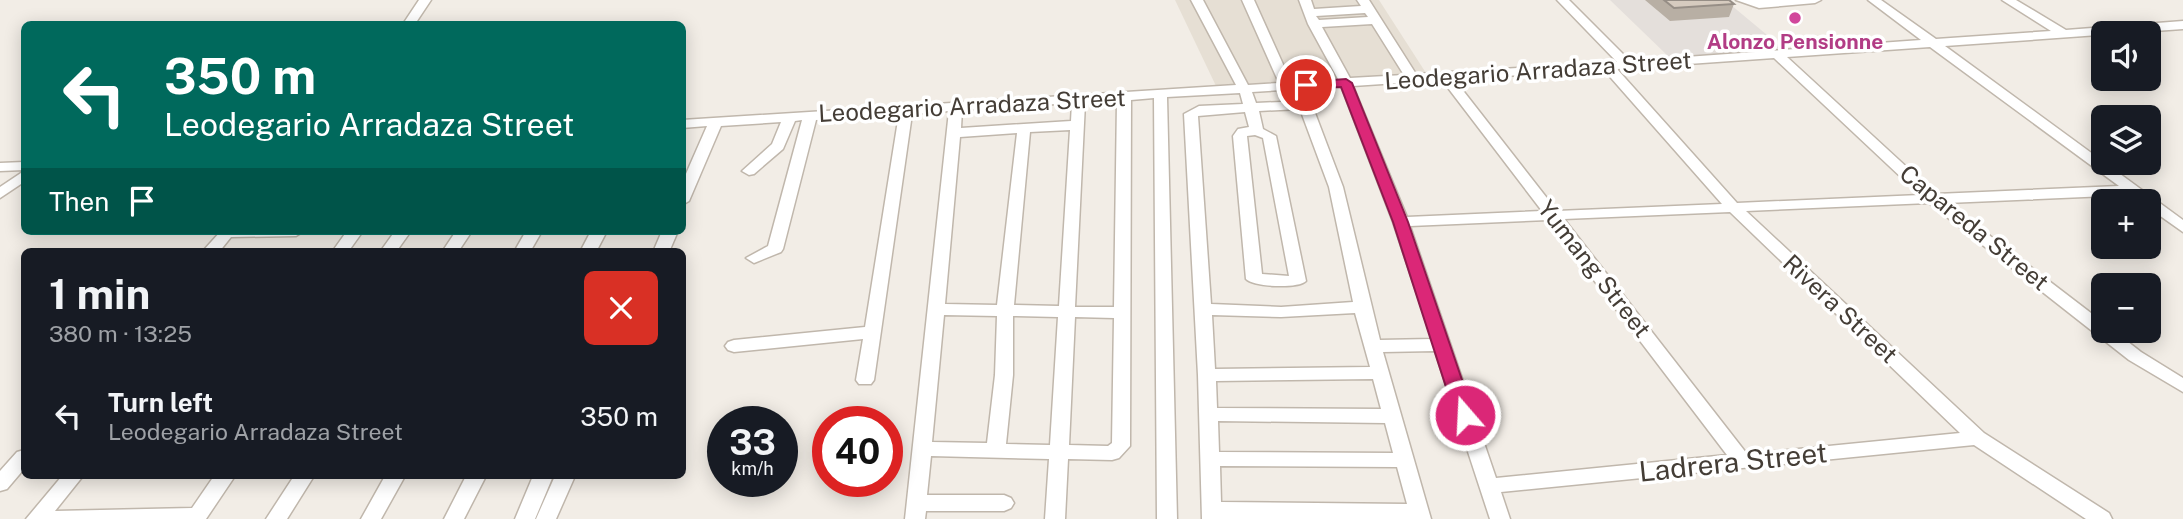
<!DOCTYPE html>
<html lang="en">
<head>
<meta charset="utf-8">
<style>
	body { margin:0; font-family:"Public Sans",sans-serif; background:#20242c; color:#f1f3f6; height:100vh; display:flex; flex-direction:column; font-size:26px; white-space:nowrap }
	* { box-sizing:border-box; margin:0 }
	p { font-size:23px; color:#9ea1a6 }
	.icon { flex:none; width:38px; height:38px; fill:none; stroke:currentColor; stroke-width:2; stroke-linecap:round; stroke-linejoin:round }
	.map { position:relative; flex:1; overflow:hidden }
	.panel { position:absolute; left:21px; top:248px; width:665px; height:231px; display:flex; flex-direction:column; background:#171b24; border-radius:10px; box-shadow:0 4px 18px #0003 }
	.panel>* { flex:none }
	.top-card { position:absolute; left:21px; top:21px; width:665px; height:214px; border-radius:10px; box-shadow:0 4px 18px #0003; background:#00695c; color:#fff; overflow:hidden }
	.buttons { position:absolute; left:2091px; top:21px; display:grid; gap:14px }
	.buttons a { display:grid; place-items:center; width:70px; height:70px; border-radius:10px; background:#171b24; box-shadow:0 4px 18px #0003; font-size:35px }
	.speed { position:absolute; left:707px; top:406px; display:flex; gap:14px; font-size:35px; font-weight:700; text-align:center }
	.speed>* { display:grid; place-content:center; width:91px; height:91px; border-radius:50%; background:#171b24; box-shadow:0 4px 18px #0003; line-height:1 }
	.speed small { font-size:18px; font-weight:400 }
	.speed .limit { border:10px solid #d22; background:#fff; color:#111 }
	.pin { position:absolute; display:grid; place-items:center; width:60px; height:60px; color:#fff; margin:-30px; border:4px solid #fff; border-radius:50%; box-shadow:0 2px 7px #0007 }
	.me { position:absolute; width:77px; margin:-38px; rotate:341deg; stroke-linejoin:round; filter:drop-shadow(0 0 5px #0008) }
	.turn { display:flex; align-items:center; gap:24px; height:147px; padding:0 28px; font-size:32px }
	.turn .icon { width:91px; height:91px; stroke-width:2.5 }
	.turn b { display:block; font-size:49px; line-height:60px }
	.then { display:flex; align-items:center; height:66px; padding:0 28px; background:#0003; gap:14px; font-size:26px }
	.round { display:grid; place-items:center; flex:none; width:74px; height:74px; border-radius:10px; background:#20242c }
	.summary { display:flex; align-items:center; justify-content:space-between; height:119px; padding:0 28px }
	h1 { font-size:42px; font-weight:700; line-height:52px }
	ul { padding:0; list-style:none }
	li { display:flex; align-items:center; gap:21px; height:98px; padding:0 28px }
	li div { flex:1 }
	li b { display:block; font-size:26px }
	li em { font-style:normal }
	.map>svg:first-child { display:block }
</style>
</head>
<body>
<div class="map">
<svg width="2183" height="519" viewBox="0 0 2183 519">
	<rect width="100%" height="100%" fill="#f2ede6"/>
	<path fill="#e6dfd4" d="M1175,0h204l47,73 -210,13z"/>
	<path fill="#e4dfdb" d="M1610,0h115l60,50 -116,7z"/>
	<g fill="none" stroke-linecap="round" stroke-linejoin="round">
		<g stroke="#c0b7ac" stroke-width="3">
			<path id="minor" d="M419,0h12l-16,24h-12z
				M1191,0h12l45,85 31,-2 -37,-83h12l37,82 47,-3 -30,-55 -9,-24h12l3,9 47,-3 -4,-6h12l47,74 201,-12 -60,-62h12l61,61 291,-21 -53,-40h13l55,39 115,-8 -49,-31h14l50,30 117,-9v8l-238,17 238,174v12l-34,-24v-7h-9l-9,-6 -184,8 157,120v8h10l27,21 42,26v14l-54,-32 -200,-157 -183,8 238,222 125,80 3,6h-26l-112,-74 -473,47 9,27h-20l-55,-168 -52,1 48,167h-229l-4,-144 -14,-261 15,-8 44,-2 -3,-11 -73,4 10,422h-20l-3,-421 -23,2 -1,346 -11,12 -7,2 -44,-1 -3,60h-20l4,-60 -118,-3 -4,39h77l7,3 3,5 -3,5 -7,3h-78l-1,8h-20l44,-408 -37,3 -38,266 -3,4h-12l-3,-4 7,-41 -129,13 -6,-2 -3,-4 3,-4 6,-2 131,-13 34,-213 -83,6 -33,129 -2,3 -27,11 -8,-5 22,-12 34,-126 -7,1 -12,28 -29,25 -5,1 -7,-4 30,-27 9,-22 -60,4 -32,75 -7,4v-22l25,-57 -25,2v-8l554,-35zM1365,13l3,4 -49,3 -3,-4zM1372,24l32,51 -54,3 -28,-51zM1930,47l189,139 -183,8 -149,-137zM1774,58l146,137 -183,8 -120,-134zM1604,70l118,134 -165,7 -103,-132zM1442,80l100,131 -135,6 -54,-131zM1341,86l52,136 39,117 -52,1 -37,-153 -31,-82 -7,-4 -49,2 -4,-11zM1117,101l-3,206h-39l10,-204zM1072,103l-1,18 -110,7 1,-18zM1300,109l29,78 24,115 -72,5 -70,-3 -13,-188 47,-4 4,15 -11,2 -5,7 13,143c8,8 52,10 60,2l-30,-145 -13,-7 -4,-18zM1070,130l-11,176 -45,-1 16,-173zM1017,133l-20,172 -52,-1 15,-167zM1255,135l8,3 26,138 -27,-2 -15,-138zM1730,212l230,221 -213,21 -183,-235zM1548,220l179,235 -231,23 -86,-252zM1355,313l15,54 -155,2 -3,-54 69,2zM944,315l53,1 -2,59 -8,68 -55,-1zM1013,316l45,1 -8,128 -44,-1 7,-69zM1075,317l39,1 -2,125 -4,3 -39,-1zM1373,379l8,30 -164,-1 -1,-27zM1218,421l167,2 8,30 -174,-1zM1220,466l177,1 10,37 -186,-2z
				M1736,0h85l-6,3 -56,5z
				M24,162v8l-24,1v-8z
				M24,171v11l-24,16v-11z
				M221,231h83l-8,5 -65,1 -12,15h-17z
				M347,231h16l-15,21h-16z
				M395,231h16l-15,21h-16z
				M456,231h16l-14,21h-16z
				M526,231h16l-12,21h-16z
				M591,231h16l-11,21h-16z
				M662,231h16l-9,21h-16z
				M24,450v19l-17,20 -7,2v-20l17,-19z
				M62,476h21l-28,35 137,-3 22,-32h21l-29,43h-180z
				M294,476h20l-27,43h-21z
				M385,476h20l-24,43h-20z
				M466,476h20l-22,43h-20z
				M533,476h20l-18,43h-20z
				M555,476h20l-19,43h-20z"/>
		</g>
		<use href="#minor" fill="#fff" fill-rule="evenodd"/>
	</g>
	<path fill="#b8afa4" d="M1645,0h84l5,4 -5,13 -59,4z"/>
	<path fill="#d6cbbf" stroke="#968e86" stroke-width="2" d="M1664,0h65l5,4 -60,4z"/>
	<path fill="#db2777" stroke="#8e194d" stroke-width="2" d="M1346,79l6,4 56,139 66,193 -3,5h-13l-3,-5 -62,-193 -52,-135 -35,2 -6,-4 6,-3z"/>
	<circle fill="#d1479c" stroke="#fff" stroke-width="2.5" cx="1795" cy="18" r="7"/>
	<g text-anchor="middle" stroke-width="7" stroke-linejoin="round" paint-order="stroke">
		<g font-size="21" font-weight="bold" fill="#b23c85" stroke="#fff">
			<text x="1795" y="49">Alonzo Pensionne</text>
		</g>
		<g font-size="24" fill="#443d36" stroke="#fff">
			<text transform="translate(1538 71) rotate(-4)" y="8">Leodegario Arradaza Street</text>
			<text transform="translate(972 106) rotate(-3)" y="8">Leodegario Arradaza Street</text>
			<text transform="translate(1974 228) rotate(39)" y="8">Capareda Street</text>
			<text transform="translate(1594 269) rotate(52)" y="8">Yumang Street</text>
			<text transform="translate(1840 309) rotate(43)" y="8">Rivera Street</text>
		</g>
		<g font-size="28" fill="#443d36" stroke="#fff">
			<text transform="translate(1733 462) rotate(-6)" y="10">Ladrera Street</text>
		</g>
	</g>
</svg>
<div class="buttons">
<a><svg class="icon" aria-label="sound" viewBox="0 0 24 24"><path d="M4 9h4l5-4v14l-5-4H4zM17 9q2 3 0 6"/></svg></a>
<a><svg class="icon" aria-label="layers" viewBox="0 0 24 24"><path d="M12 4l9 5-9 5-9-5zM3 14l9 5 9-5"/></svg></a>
<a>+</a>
<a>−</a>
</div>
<div class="speed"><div>33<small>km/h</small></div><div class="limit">40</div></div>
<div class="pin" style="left:1306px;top:85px;background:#d93025"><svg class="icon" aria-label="arrive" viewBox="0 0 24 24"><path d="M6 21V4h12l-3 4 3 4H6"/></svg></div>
<svg class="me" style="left:1465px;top:415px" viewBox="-20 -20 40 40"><circle r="17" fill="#db2777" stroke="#fff" stroke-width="3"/><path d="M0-11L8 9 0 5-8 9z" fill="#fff"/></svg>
<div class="top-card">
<div class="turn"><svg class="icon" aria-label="left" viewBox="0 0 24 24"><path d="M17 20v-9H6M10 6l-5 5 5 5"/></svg><div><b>350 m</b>Leodegario Arradaza Street</div></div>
<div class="then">Then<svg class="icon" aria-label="arrive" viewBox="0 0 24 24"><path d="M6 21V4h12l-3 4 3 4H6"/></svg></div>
</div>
<section class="panel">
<div class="summary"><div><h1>1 min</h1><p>380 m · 13:25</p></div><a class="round" style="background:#d93025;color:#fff"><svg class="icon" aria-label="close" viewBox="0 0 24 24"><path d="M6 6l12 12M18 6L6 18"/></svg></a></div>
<ul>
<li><svg class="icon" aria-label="left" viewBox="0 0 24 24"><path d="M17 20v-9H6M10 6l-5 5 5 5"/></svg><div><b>Turn left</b><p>Leodegario Arradaza Street</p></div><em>350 m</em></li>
</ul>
</section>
</div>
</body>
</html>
